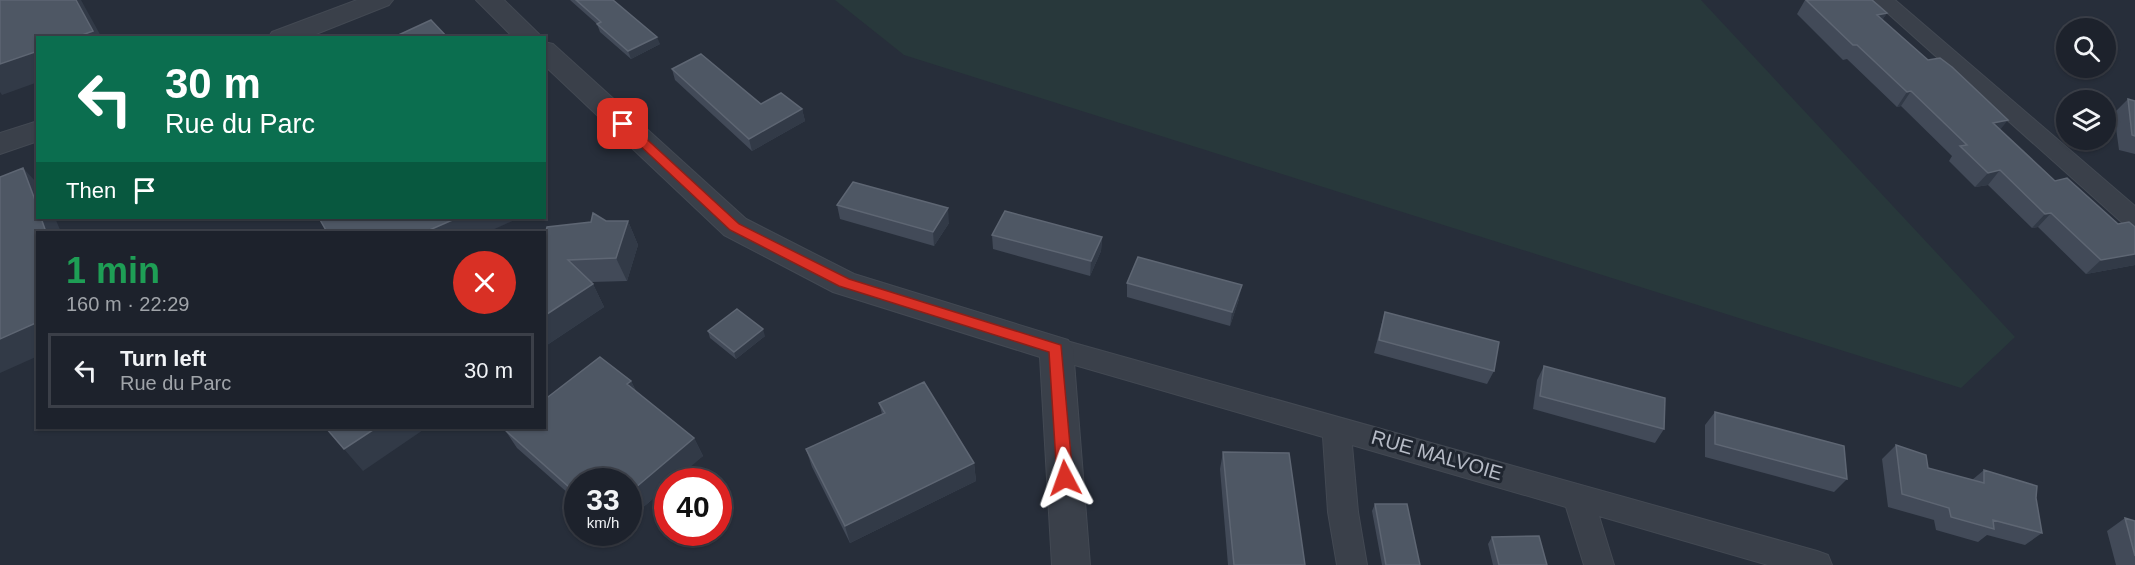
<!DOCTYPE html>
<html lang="en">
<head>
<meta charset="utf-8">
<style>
	body { margin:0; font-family:Arial,sans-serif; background:#2a2f38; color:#f1f3f6; height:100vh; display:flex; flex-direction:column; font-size:22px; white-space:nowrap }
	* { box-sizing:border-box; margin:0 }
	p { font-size:20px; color:#a0a4a9 }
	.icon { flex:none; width:33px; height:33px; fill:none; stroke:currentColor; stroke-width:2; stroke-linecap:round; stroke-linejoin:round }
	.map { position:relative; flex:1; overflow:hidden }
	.side { position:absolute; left:36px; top:231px; width:510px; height:198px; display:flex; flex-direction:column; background:#1d222c; border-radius:0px; box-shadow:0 2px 4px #0004,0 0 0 2px #3b3f48 }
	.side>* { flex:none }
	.banner { position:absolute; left:36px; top:36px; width:510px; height:183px; border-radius:0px; box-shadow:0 2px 4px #0004,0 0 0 2px #3b3f48; background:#0b6e4f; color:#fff; overflow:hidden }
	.buttons { position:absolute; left:2056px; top:18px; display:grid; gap:12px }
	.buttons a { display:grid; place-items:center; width:60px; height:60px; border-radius:50%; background:#1d222c; box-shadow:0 2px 4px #0004,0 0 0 2px #3b3f48; font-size:30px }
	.speed { position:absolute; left:564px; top:468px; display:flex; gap:12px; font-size:30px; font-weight:700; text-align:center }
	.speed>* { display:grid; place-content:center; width:78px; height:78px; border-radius:50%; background:#1d222c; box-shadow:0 2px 4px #0004,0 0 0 2px #3b3f48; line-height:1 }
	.speed small { font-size:15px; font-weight:400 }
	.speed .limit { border:9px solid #d22; background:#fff; color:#111 }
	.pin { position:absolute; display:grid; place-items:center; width:51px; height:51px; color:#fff; margin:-26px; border-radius:12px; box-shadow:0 3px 9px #0006 }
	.me { position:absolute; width:66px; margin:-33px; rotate:356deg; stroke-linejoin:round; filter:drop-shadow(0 0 4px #0008) }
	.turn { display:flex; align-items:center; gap:21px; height:126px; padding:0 30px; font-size:27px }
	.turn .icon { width:78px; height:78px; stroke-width:2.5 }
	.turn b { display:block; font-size:42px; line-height:51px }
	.then { display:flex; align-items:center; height:57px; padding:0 30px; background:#0003; gap:12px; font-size:22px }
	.round { display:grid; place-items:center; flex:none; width:63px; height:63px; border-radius:32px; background:#2a2f38 }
	.head { display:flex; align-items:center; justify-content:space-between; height:102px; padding:0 30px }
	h1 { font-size:36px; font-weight:600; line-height:45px; color:#1e9e55 }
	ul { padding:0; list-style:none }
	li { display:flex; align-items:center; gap:18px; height:75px; margin:0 12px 9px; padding:0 18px; border:3px solid #3b3f48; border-radius:0px }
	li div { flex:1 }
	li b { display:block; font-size:22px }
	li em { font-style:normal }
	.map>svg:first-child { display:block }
</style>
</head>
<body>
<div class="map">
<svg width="2135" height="565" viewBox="0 0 2135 565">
	<rect width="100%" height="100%" fill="#272e3a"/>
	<path fill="#28383b" d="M835,0h866l314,337 -54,51 -1057,-333z"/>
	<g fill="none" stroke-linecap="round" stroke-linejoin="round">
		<g stroke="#434953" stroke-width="2">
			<path id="minor" d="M1873,0h22l240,206v23l-9,-3z
				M1056,338l761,213 11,4 4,10h-64l-169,-49 15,49h-30l-18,-58 -214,-62 6,67 9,53h-30l-9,-53 -5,-75 -276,-80 -4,-8 4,-8z"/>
		</g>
		<g stroke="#434953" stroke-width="2">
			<path id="tertiary" d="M357,0h36l-4,5 -83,33h-38l4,-6z
				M476,0h28l39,38h-29z
				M544,42l9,2 193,175 108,55 214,66 5,9 17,216h-38l-12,-208 -207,-65 -109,-57 -180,-170z
				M38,121v20l-38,13v-21z"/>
		</g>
		<use href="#minor" fill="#3a404a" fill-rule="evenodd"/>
		<use href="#tertiary" fill="#3a404a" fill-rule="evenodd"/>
	</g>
	<path fill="#424a58" d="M570,0h43l47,44 -29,15 -31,-27 -3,-8z
		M1805,0h67l15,13 -5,7 173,161 63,43 17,3v38l-49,9 -48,-47 -6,1 -44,-43 -13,2 -26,-26 3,-5 -51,-50 -4,1 -50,-48 -4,1 -46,-46z
		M672,69l89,35 41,5 3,12 -53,30 -77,-71z
		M2128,99l7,2v53l-16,-4 -5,-37z
		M837,205l112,18 -15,23 -94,-27z
		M606,221h22l10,24 -11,36 -36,1 2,2 11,23 -60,40v-107z
		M992,235l110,2 -1,14 -11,25 -97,-27z
		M1127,283l112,16 -9,27 -103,-29z
		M1385,312l109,59 -7,13 -113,-31 7,-27z
		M708,331l57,5 -29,23 -26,-21z
		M1544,366l120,63 -9,14 -122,-34 4,-29z
		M631,381l5,10 58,47 9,18 -35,26v4l-40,34 -50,-38v20l-61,-54 -12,-18z
		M879,403l95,60 2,18 -126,62 -38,-76 -6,-18 76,-35z
		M1715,412l132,67 -13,13 -129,-35v-32z
		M1896,445l32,23 44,12 12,-10 52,28 6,35 -17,12 -38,-10 -9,7 -42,-12 -2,-10 -46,-13 -6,-48z
		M1223,452l82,113h-77l-8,-96z
		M1375,504l45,61h-38l-10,-54z
		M2125,518l10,3v44h-19l-9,-34z
		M1492,537l55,28h-54l-5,-21z"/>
	<path fill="#323a47" d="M76,0h5l21,38h-28z
		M1887,13l-10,15v-13z
		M657,37l3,7 -29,15 -3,-8z
		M38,51v31l-36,13 -2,-3v-28z
		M1911,91l-10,15 -4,1 10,-15z
		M802,109l3,12 -53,30 -3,-12z
		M2008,120l-12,15 -3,-12z
		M23,168l15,16v24z
		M2000,170l-12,15 -13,2 13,-14z
		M948,208l1,15 -15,23 -1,-14z
		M2051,213l-13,14 -6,1 13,-14z
		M41,218h14l6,14h-15z
		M457,218h62l-31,14h-63z
		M628,221l10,24 -11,36 -11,-23z
		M1102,237l-1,14 -11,25 1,-15z
		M2135,254v11l-49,9 15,-14z
		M593,284l11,23 -60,40v-31z
		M1242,285l-3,14 -9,27 2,-14z
		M38,322v34l-38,17v-34z
		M763,329l2,7 -29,23 -2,-7z
		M631,381l9,19 -13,-16z
		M376,428h50l-63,43 -19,-22z
		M694,438l9,18 -30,26h-5v4l-40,34v-26z
		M974,463l2,18 -126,62 -5,-17z"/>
	<path fill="#4e5764" stroke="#5e6673" stroke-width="1.5" d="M0,0h76l17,31 -19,7h-36v13l-38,13z
		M576,0h37l44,37 -29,14 -31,-27 4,-2z
		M1806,0h66l15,13 -10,2 51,45 12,-2 12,9 56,53 -15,3 62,58 12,-3 51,46 11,-2 6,5v27l-34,6 -50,-47 -6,1 -45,-44 -12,3 -28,-27 7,-1 -56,-54 -4,1 -50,-47h-4z
		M431,20l17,18h-56z
		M701,54l60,50 20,-11 21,16 -53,30 -77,-70z
		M2128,99l7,2v35l-3,-1z
		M23,168l15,40v10h3l5,14h-8v90l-38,17v-162z
		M853,182l95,26 -15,24 -96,-27z
		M1005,211l97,26 -11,24 -99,-26z
		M593,213l13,8h22l-12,37 -48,2 25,24 -49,32v-76l3,-13 44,-5z
		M319,218h138l-32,14h-98z
		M1138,257l104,28 -10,27 -105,-29z
		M737,309l26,20 -29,23 -26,-21z
		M1385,312l114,30 -5,29 -115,-31z
		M600,357l31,24 -4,3 67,54 -66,56v-12h-50v13l-73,-65 4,-2h35v-28z
		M1544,366l121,32 -1,31 -124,-33z
		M924,382l50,81 -129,63 -39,-77 79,-36 -6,-10z
		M1715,412l129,34 3,33 -132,-35z
		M326,428h50l-32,21z
		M1896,445l30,10 2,13 56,15v-13l53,16 -1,12 6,35 -49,-13 1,9 -43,-12 -2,-9 -47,-14z
		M1223,452l66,1 16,112h-71z
		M1375,504h32l13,61h-34z
		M2125,518l10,3v35z
		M1539,536l8,29h-48l-7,-28z"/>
	<path fill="#d93025" stroke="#8d1f18" stroke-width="1.5" d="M623,120l4,1 112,103 110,55 212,66 12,133 -3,5 -5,2 -6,-2 -2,-5 -8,-126 -210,-66 -109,-56 -111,-104v-5z"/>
	<g text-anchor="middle" stroke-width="6" stroke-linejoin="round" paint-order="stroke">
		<g font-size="20" fill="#b6bbc6" stroke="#1f252f">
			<text transform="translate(1437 455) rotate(16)" y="7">RUE MALVOIE</text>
		</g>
	</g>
</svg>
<div class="buttons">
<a><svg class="icon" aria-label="search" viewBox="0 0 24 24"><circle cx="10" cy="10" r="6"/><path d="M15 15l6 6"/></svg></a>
<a><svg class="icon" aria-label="layers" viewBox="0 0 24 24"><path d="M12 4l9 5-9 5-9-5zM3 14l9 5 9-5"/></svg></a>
</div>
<div class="speed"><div>33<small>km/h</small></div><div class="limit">40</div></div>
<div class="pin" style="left:623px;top:124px;background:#d93025"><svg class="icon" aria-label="arrive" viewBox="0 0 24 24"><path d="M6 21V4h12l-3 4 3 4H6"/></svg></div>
<svg class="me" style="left:1065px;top:478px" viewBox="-20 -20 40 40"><path d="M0-17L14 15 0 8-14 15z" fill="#d93025" stroke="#fff" stroke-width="4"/></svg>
<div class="banner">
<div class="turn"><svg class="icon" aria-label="left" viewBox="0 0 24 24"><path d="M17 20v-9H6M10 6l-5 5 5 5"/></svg><div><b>30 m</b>Rue du Parc</div></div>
<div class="then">Then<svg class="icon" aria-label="arrive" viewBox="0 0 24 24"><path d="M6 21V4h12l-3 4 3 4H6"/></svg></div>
</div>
<section class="side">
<div class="head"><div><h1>1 min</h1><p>160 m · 22:29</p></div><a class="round" style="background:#d93025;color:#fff"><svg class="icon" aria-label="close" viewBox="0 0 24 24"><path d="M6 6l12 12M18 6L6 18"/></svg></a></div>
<ul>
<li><svg class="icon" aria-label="left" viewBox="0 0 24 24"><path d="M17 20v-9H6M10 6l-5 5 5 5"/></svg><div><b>Turn left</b><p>Rue du Parc</p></div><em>30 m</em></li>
</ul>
</section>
</div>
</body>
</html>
